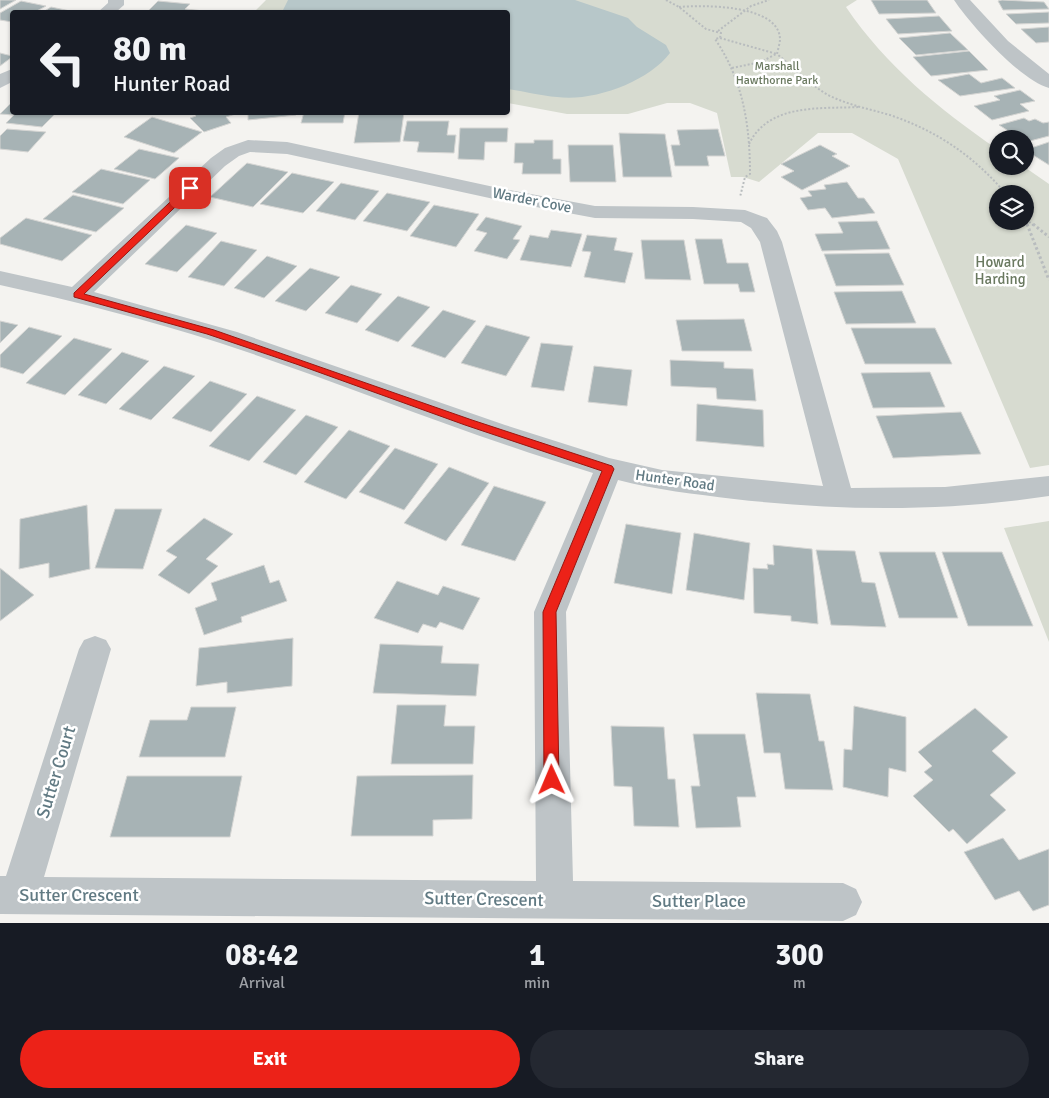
<!DOCTYPE html>
<html lang="en">
<head>
<meta charset="utf-8">
<style>
	body { margin:0; font-family:Signika,sans-serif; background:#242831; color:#f1f3f6; height:100vh; display:flex; flex-direction:column; font-size:19px; white-space:nowrap }
	* { box-sizing:border-box; margin:0 }
	p { font-size:16px; color:#9ea1a6 }
	.icon { flex:none; width:28px; height:28px; fill:none; stroke:currentColor; stroke-width:2; stroke-linecap:round; stroke-linejoin:round }
	.map { position:relative; height:923px; overflow:hidden }
	.side { display:flex; flex-direction:column; background:#171b24; flex:1 }
	.side>* { flex:none }
	.guide { position:absolute; left:10px; top:10px; width:500px; height:105px; border-radius:5px; box-shadow:0 1px 4px #0004; background:#171b24; color:#f1f3f6; overflow:hidden }
	.buttons { position:absolute; left:989px; top:130px; display:grid; gap:10px }
	.buttons a { display:grid; place-items:center; width:45px; height:45px; border-radius:50%; background:#171b24; box-shadow:0 1px 4px #0004; font-size:25px }
	.pin { position:absolute; display:grid; place-items:center; width:42px; height:42px; color:#fff; margin:-21px; border-radius:10px; box-shadow:0 2px 8px #0006 }
	.me { position:absolute; width:55px; margin:-28px; rotate:359deg; stroke-linejoin:round; filter:drop-shadow(0 0 4px #0008) }
	.turn { display:flex; align-items:center; gap:18px; height:105px; padding:0 20px; font-size:22px }
	.turn .icon { width:65px; height:65px; stroke-width:2.5 }
	.turn b { display:block; font-size:35px; line-height:42px }
	.eta { display:flex; justify-content:space-evenly; align-items:center; height:85px; text-align:center }
	.eta b { font-size:30px; font-weight:700; line-height:35px }
	.action { display:flex; gap:10px; margin-top:auto; padding:10px 20px }
	.action a { flex:1; height:58px; border-radius:30px; background:#ec2218; color:#fff; font-size:20px; font-weight:700; line-height:58px; text-align:center }
	.action a+a { background:#242831; color:#f1f3f6 }
	.map>svg:first-child { display:block }
</style>
</head>
<body>
<div class="map">
<svg width="1049" height="923" viewBox="0 0 1049 923">
	<rect width="100%" height="100%" fill="#f4f3f0"/>
	<path fill="#d7dbd0" fill-rule="evenodd" d="M266,0h591l-11,7c40,59 93,102 151,142l1,17h25l26,18v281l-19,3 -132,-309 -46,-26h-34l-59,49 -16,-5h-12l-14,-64 -27,-10h-23l-39,11h-61l-59,-11v-91h-254zM998,194h27v27h-27z
		M1049,521v121l-45,-114z"/>
	<path fill="#b7c7c9" d="M288,0h287l53,18 9,9 29,18 4,8c-22,29 -77,49 -113,44 -16,-1 -33,-6 -49,-8v-77h-226z"/>
	<path fill="#a7b3b5" stroke="#d5d5d3" d="M0,0h16l-16,9z
		M871,0h56l9,13 -57,1z
		M1002,0l42,2 5,7 -46,1 -5,-9z
		M21,1l25,5 -11,6h-23v10l-12,-2v-7z
		M158,1l32,3 -5,5 29,3 -66,-1z
		M51,7l24,5h-32z
		M1049,12v11l-33,1 -10,-10z
		M939,16l13,15 -54,3 -12,-15z
		M1049,27v15l-13,1 -15,-14z
		M950,33l18,17 -52,5 -17,-17z
		M969,51l19,19 -57,6 -18,-19z
		M0,53l12,3v1l-12,9z
		M969,74l12,9 21,-5 13,10 -55,8 -22,-16z
		M1020,90l15,11 -15,3 9,7 -37,9 -18,-14 26,-6 -6,-4z
		M12,102v10h45l-15,15 -36,-4 8,-8 -14,-1z
		M192,112h50l-16,5 5,6 -27,9 -14,-14 6,-2z
		M248,112h47l1,3 -48,5z
		M304,112h41l-2,11h-42z
		M359,112h45l-4,30 -46,1z
		M152,117l50,15 -28,21 -50,-16z
		M1024,118l5,3 6,-2 8,4 6,-1v14l-23,6 -1,-3h-4l-22,-14z
		M407,121h42l-2,14h9l-2,18 -37,-1 2,-10 -16,-1z
		M460,128h48l-1,14h-22l-1,18 -26,-1z
		M7,129l39,3 -18,20 -28,-3v-13z
		M718,129l7,27h-18l2,10h-34l-4,-21h9l-3,-15z
		M619,133l46,1 7,43h-49z
		M534,140h19v19h8v15h-39l1,-11h-9l1,-20h19z
		M1049,142v23l-24,-15z
		M568,145h45l3,37h-46z
		M820,145l17,9 -5,2 18,10 -48,24 -21,-13 13,-6 -13,-7z
		M139,149l40,9 -24,21 -41,-10z
		M247,163l41,9 -35,35 -43,-10z
		M101,169l49,11 -27,24 -51,-12z
		M292,173l42,9 -31,31 -43,-9z
		M847,182l11,16h6l11,15 -43,5 -7,-10 -17,2 -8,-12 12,-2 -4,-5 18,-2 -2,-4z
		M341,183l38,8 -24,29 -39,-9z
		M387,193l43,9 -23,29 -44,-10z
		M73,195l51,13 -28,24 -53,-13z
		M434,205l45,9 -23,33 -46,-11z
		M486,217l36,9 -9,13 7,1 -13,19 -33,-8 13,-18 -11,-3z
		M26,218l66,17 -30,26 -62,-17v-6z
		M877,221l13,28 -68,2 -7,-17 28,-1 -5,-11z
		M186,225l31,8 -40,39 -32,-8z
		M551,230l31,4 -11,33 -51,-7 10,-25 18,3z
		M587,235l30,3 -3,12 19,3 -8,30 -41,-6 7,-25 -9,-1z
		M695,239h27l5,24h21l7,29h-15l-2,-8h-34z
		M641,240h43l7,40 -46,-1z
		M221,241l36,9 -33,36 -36,-9z
		M889,253l15,32 -68,1 -12,-32z
		M267,256l30,10 -33,32 -30,-10z
		M310,268l30,9 -34,34 -31,-10z
		M351,285l31,9 -25,29 -32,-10z
		M902,291l14,32 -70,1 -12,-32z
		M398,296l32,11 -32,35 -33,-12z
		M443,310l33,11 -31,37 -34,-12z
		M744,319l8,32h-70l-6,-31z
		M0,321l18,4 -18,18z
		M486,325l44,12 -24,39 -45,-13z
		M29,327l33,9 -39,38 -23,-7v-12z
		M851,328h84l17,36h-87z
		M74,338l38,11 -47,46 -39,-12z
		M541,343l32,3 -9,45 -33,-4z
		M122,352l27,9 -43,43 -28,-9z
		M670,360l54,2v6l29,1 3,32 -39,-2 -1,-11 -45,-2z
		M164,366l31,10 -44,44 -32,-11z
		M594,366l38,4 -5,36 -39,-4z
		M930,372l15,35 -72,1 -12,-35z
		M210,381l37,13 -36,38 -39,-14z
		M257,396l39,14 -47,51 -40,-15z
		M697,404l66,6 1,37 -68,-6z
		M961,412l20,42 -88,4 -17,-42z
		M306,415l32,12 -42,48 -33,-13z
		M349,430l41,16 -44,53 -42,-17z
		M395,448l43,16 -34,46 -45,-18z
		M449,467l40,16 -43,58 -42,-18z
		M494,486l52,16 -31,59 -54,-16z
		M87,505l3,64 -41,9v-15l-30,6 1,-50z
		M115,509h47l-19,60 -48,-1z
		M204,518l29,16 -27,25 12,7 -29,28 -31,-19 19,-18 -11,-6z
		M626,524l55,9 -9,61 -58,-11z
		M694,533l56,10 -6,57 -58,-10z
		M773,545l39,4 6,75 -27,-3v-5l-37,-3 -1,-45 15,1 -1,-5 7,1z
		M816,550l39,1 7,31 13,1 11,44 -55,-2z
		M879,552h56l23,66h-59z
		M942,552h60l31,74h-65z
		M264,565l6,18 9,-3 8,21 -46,16 1,5 -38,13 -9,-27 22,-8 -6,-17z
		M0,568l34,27 -34,26z
		M397,581l41,14 5,-9 37,12 -17,32 -23,-8 -4,6 -13,-4 -5,9 -44,-15z
		M293,638l-1,48 -65,7v-11l-31,4 3,-38z
		M380,644l63,2 -2,17 38,1 -3,32 -103,-3z
		M756,693l54,1 9,47h5l9,49 -48,-1 -5,-36h-16z
		M397,705h49l-2,21h31l-2,38h-82z
		M854,706l52,11v55l-17,-4 -1,29 -45,-10 1,-38 8,1z
		M191,707h45l-11,50h-86l11,-37h37z
		M975,708l33,29 -16,14 24,22 -26,22 16,15 -39,34 -14,-15 -4,3 -36,-36 20,-16 -9,-8 8,-6 -14,-14z
		M611,726l53,1 4,52h7l4,48 -45,-1 -2,-39 -18,-1z
		M693,734h52l11,63h-19l4,30 -45,1 -5,-42h9z
		M473,775l-1,44 -39,1v16h-82l6,-60z
		M127,776h115l-12,61h-120z
		M1003,838l16,22 30,-11v56l-16,6 -14,-20 -24,9 -31,-48z"/>
	<g fill="none" stroke-linecap="round" stroke-linejoin="round">
		<path stroke="#b8bcbe" stroke-width="2" stroke-dasharray="2 2" stroke-linecap="butt" d="M666,0l13,7 27,22 15,4 -1,5 -5,1c28,41 35,86 35,135l-5,3 -5,20
			M679,7c23,-2 100,-3 101,32 0,4 -2,10 -3,15 17,14 32,30 51,41 20,10 41,14 62,20 47,16 84,41 116,79
			M718,31l33,-25 18,-6
			M720,38l57,16
			M732,68l29,-6 15,-8
			M749,144c20,-41 71,-35 110,-37
			M1025,218l3,8
			M1026,219l8,7"/>
		<path stroke="#b8bcbe" stroke-width="3" stroke-dasharray="2.5 2.5" stroke-linecap="butt" d="M1027,224l22,56
			M1033,224l16,13"/>
		<path fill="#bec4c7" fill-rule="evenodd" d="M108,0h16v5l-8,7h-18l10,-9z
			M954,0h16l38,41 41,33v14c-28,-7 -79,-64 -95,-88z
			M12,69v13l-12,6v-14z
			M248,140l39,2 207,45 101,19 98,1 52,3 22,8 10,13 5,11 69,246 94,-1 104,-11v20c-106,16 -209,15 -315,3 -39,-5 -78,-9 -116,-19l-52,132 7,269 270,2 13,6 6,13 -6,13 -13,6 -843,-7v-38h6l73,-227 5,-9 11,-4 11,4 5,9 -67,228 492,4 -2,-269 59,-139c-127,-38 -248,-89 -373,-130 -72,-23 -146,-42 -220,-58v-14l72,16 139,-129 14,-10zM250,152l37,2 207,45 101,19 98,1 48,3 10,6 9,14 63,244 -161,-16 -53,-12 -104,-33 -268,-93 -143,-40 131,-126 14,-10z"/>
	</g>
	<path fill="#ec2218" stroke="#991610" d="M190,185l3,1v4l-109,104 130,36 258,90 140,46 2,3 -58,143 3,168 -2,5 -5,2 -6,-2 -2,-5 -1,-168 59,-141 -137,-46 -169,-61 -89,-30 -133,-37v-4l113,-107z"/>
	<g text-anchor="middle" stroke-width="5" stroke-linejoin="round" paint-order="stroke">
		<g font-size="12" fill="#6a7960" stroke="#fff">
			<text x="777" y="70">Marshall<tspan x="777" dy="14">Hawthorne Park</tspan></text>
		</g>
		<g font-size="15" fill="#617a83" stroke="#fff">
			<text transform="translate(532 200) rotate(11)" y="5">Warder Cove</text>
			<text transform="translate(675 480) rotate(8)" y="5">Hunter Road</text>
		</g>
		<g font-size="15" fill="#6a7960" stroke="#fff">
			<text x="1000" y="267">Howard<tspan x="1000" dy="17">Harding</tspan></text>
		</g>
		<g font-size="18" fill="#617a83" stroke="#fff">
			<text transform="translate(56 772) rotate(-73)" y="6">Sutter Court</text>
			<text x="79" y="901">Sutter Crescent</text>
			<text transform="translate(484 899) rotate(1)" y="6">Sutter Crescent</text>
			<text x="699" y="907">Sutter Place</text>
		</g>
	</g>
</svg>
<div class="buttons">
<a><svg class="icon" aria-label="search" viewBox="0 0 24 24"><circle cx="10" cy="10" r="6"/><path d="M15 15l6 6"/></svg></a>
<a><svg class="icon" aria-label="layers" viewBox="0 0 24 24"><path d="M12 4l9 5-9 5-9-5zM3 14l9 5 9-5"/></svg></a>
</div>
<div class="pin" style="left:190px;top:188px;background:#d93025"><svg class="icon" aria-label="arrive" viewBox="0 0 24 24"><path d="M6 21V4h12l-3 4 3 4H6"/></svg></div>
<svg class="me" style="left:552px;top:780px" viewBox="-20 -20 40 40"><path d="M0-17L14 15 0 8-14 15z" fill="#ec2218" stroke="#fff" stroke-width="4"/></svg>
<div class="guide">
<div class="turn"><svg class="icon" aria-label="left" viewBox="0 0 24 24"><path d="M17 20v-9H6M10 6l-5 5 5 5"/></svg><div><b>80 m</b>Hunter Road</div></div>
</div>
</div>
<section class="side">
<div class="eta">
<div><b>08:42</b><p>Arrival</p></div>
<div><b>1</b><p>min</p></div>
<div><b>300</b><p>m</p></div>
</div>
<div class="action"><a>Exit</a><a>Share</a></div>
</section>
</body>
</html>
